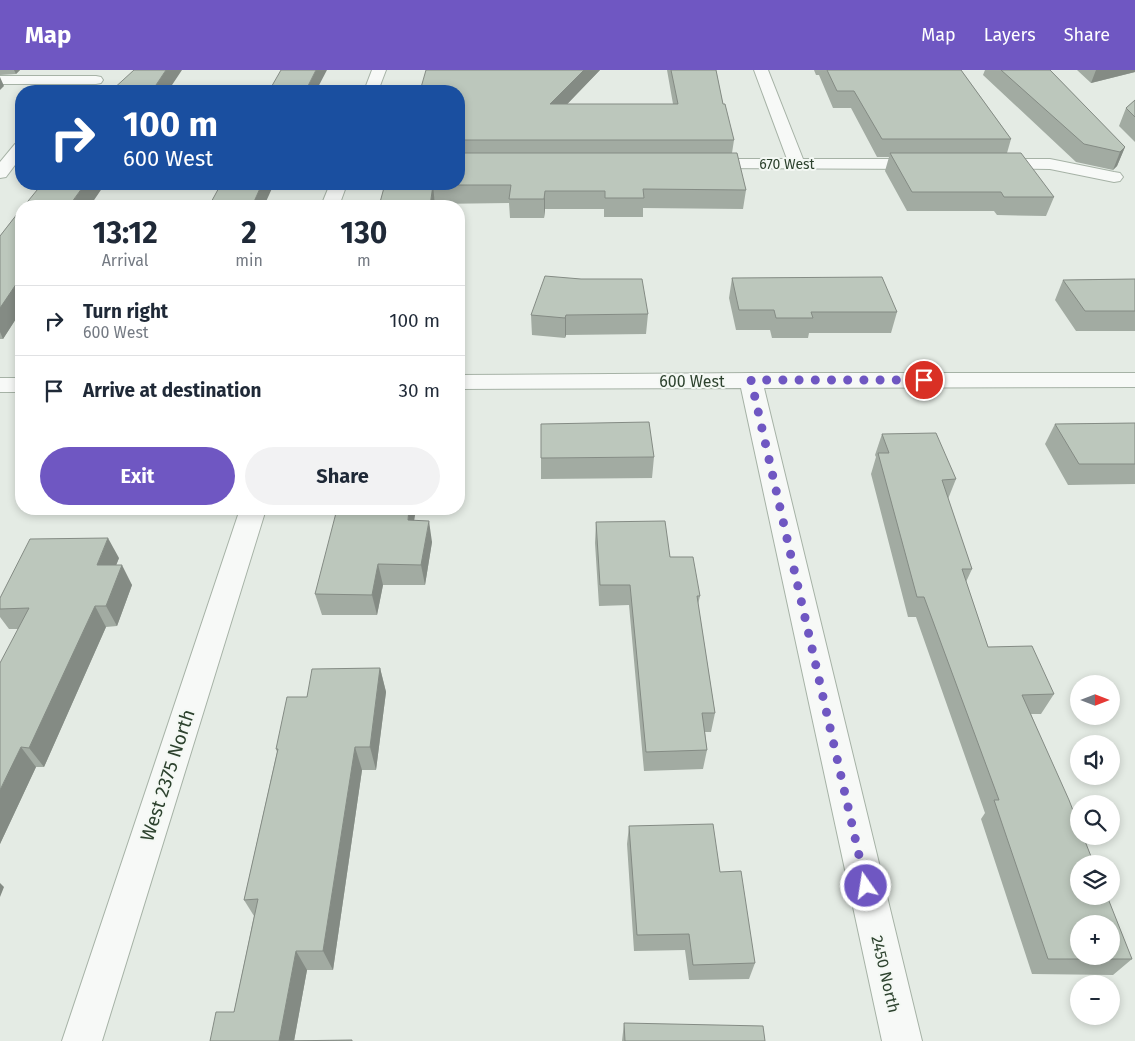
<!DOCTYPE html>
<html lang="en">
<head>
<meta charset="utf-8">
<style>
	body { margin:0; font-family:"Fira Sans",sans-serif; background:#f2f2f3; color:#1f2937; height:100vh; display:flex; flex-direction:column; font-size:19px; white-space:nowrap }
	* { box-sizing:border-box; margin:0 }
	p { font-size:16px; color:#747a83 }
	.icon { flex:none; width:28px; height:28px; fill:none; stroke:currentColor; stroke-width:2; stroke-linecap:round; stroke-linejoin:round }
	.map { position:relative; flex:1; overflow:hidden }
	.sheet { position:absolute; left:15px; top:130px; width:450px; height:315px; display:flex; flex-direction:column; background:#fff; border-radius:20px; box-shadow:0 2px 8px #0003 }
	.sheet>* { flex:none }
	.guide { position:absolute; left:15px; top:15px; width:450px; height:105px; border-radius:20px; box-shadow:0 2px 8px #0003; background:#1a4fa0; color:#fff; overflow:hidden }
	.needle { width:32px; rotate:90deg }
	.controls { position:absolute; left:1070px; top:605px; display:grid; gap:10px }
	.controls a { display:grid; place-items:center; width:50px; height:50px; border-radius:50%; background:#fff; box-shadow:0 2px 8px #0003; font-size:25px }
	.pin { position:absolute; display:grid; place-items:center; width:42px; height:42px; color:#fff; margin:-21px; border:2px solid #fff; border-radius:50%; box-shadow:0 1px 5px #0007 }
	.me { position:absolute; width:55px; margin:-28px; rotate:347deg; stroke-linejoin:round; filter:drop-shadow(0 0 4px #0008) }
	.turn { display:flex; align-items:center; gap:18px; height:105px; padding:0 25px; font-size:22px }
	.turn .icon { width:65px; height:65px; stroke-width:2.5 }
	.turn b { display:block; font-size:35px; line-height:42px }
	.eta { display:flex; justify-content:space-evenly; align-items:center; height:85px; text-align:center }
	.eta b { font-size:30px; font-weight:700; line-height:35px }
	.button { display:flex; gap:10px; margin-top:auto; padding:10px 25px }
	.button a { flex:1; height:58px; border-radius:30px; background:#6f57c2; color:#fff; font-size:20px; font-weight:700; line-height:58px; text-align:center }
	.button a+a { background:#f2f2f3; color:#1f2937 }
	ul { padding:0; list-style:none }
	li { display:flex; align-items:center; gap:15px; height:70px; padding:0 25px; border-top:1px solid #e0e1e3 }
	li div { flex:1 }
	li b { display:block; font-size:19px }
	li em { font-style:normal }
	header { display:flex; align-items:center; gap:30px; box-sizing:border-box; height:70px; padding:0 25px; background:#6f57c2; color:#fff }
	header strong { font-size:24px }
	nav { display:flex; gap:28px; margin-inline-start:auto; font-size:18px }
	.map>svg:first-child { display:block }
</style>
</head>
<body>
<header>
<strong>Map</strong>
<nav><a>Map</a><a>Layers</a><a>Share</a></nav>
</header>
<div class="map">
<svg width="1135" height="971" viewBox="0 0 1135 971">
	<rect width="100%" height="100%" fill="#e4ebe4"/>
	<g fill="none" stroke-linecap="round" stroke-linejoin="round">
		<g stroke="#a6b2a6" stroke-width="2">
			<path id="minor" d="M372,0h14l-8,21h-14z
				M754,0h14l35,89h122l6,1 2,4 -2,4 -6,1 -228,-1 -2,-4 2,-4 6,-1h84z
				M0,6h96l5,1 2,3 -2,3 -5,1h-96z
				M21,72v15l-15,20 -6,1v-16l15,-18z
				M993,89h57l64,13 6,1 3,4 -3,4 -6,1 -64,-13 -63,-1 -2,-4 2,-4z
				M330,114h17l-8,22h-18z
				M751,303h384v14l-371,1 158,653h-40l-141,-653 -282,1v-14z
				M0,308h21v14h-21z
				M240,439h26l-164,532h-40z"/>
		</g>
		<use href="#minor" fill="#f7f9f7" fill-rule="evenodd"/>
	</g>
	<path fill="#a2aba2" d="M0,0h20l-4,4 -16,1z
		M426,0h174l-33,34h106l-6,-34h49l7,34 11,36 -2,13 14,37 -3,19 -100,-1v9h-39v-8h-59l-1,9h-34l-1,-15 -74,1 -50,-20h74v-93z
		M814,0h147l50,69 -4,14 47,44 -8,19 -49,-1 -3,-4h-87l-22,-40 4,-14h-12l-26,-49h-18l-14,-33h-3z
		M985,0h65l75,77 -8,19 -4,4 -37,-8 -93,-87z
		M1077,0h58v2l-44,11z
		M1135,30v42l-16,-16 7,-18z
		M21,139v102l-18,28h-3v-103z
		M732,208l165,34 -6,21h-82l-1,5h-36l-2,-8h-34l-7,-32z
		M1135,209v52h-59l-21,-31 8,-20z
		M648,244l-2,20 -80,1 -1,3 -33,-3 -1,-20z
		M1135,353v61l-67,1 -23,-41 10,-20z
		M882,364l74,45 -8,20 24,70 -6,13 22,65 66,47 -13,20h-10l101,245 -19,16 -81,-1 -51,-155 4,-6 -69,-196h-8l-37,-143 5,-17 -1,-2z
		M654,387l-2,21 -111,1v-21z
		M414,451l18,21 -7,43h-42l-6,30h-55l-7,-21z
		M596,452l74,35 30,39 -2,8 17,109 -4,19h-6l2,18 -4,19 -59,2 -15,-166 -30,1 -4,-63z
		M119,488l-3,7 16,20 -15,41 -11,1 -62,140h-8l-36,77 18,-215h-9l-9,-12v-19z
		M380,598l6,24 -10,78h-14l-29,200h-26l-13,71h-84l24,-29 20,-96 -10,-16 33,-148 -1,-3 31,-52z
		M629,756l126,137 -6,16 -60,1 -4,-30 -51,1 -7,-107z
		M624,953l141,18h-143z"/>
	<path fill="#848b84" d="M14,0h6l-4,4z
		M166,0h16l-14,21h-16z
		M316,0h11l-11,21h-10v-1z
		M584,0h16l-49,51 -1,-17z
		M1096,0h39v2l-44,11z
		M0,7l4,9 -4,4z
		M1125,77l-8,19 -4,4 7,-18z
		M85,114h20l-15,22h-21z
		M262,114h12l-10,22h-12z
		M433,115l2,21h-5z
		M545,121v18l-1,9v-19z
		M21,207v34l-18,28 -3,-7v-24z
		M566,245v20l-1,3v-20z
		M409,439h7l-5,32 -3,-21z
		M429,451l3,21 -7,43 -4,-20z
		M108,468l11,20 -11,28 -11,-21z
		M378,494l5,21 -6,30 -5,-20z
		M122,495l10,20 -15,41 -11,-20z
		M95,536l11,21 -62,140 -15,-19z
		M380,598l6,24 -10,78 -6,-23z
		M21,677l15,20 -36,77v-54z
		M355,677l7,23 -29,200 -10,-19z
		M0,813l4,4 -4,10z
		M296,881l11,19 -13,71h-15z"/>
	<path fill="#bcc7bc" stroke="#848b84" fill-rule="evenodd" d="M134,0h32l-14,21h-41z
		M281,0h35l-10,20h1v1h-38z
		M426,0h158l-34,34h128l-7,-34h45l7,34h2l9,36h-275v-49h-39z
		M827,0h134l50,69h-129l-28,-48h-17z
		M1001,0h49l75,77 -5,5 -36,-8z
		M1135,30v17l-9,-9z
		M459,83h278l9,37 -103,-1 1,9h-39v-7h-60l-1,8h-35l2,-14h-78l-3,21h-51l6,-22h74z
		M890,83h131l33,44h-50l-3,-5h-89z
		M42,114h43l-16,22h-45z
		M221,114h41l-10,22h-43z
		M21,139v68l-21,31v-72z
		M545,206l36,3h61l6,35 -82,1 -1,3 -34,-3z
		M882,207l15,35h-86l2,6h-37l-2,-8h-35l-7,-32z
		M1135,209v32h-50l-22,-31z
		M649,352l5,35 -113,1v-34z
		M1135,353v41h-56l-24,-40z
		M936,363l20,46 -14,1 30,89h-10l26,78 44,-1 22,48 -32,1 47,105 10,26v10h4l11,28h-15v32h28l25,63h-84l-54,-159h5l-75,-203h-7l-39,-144h11l-7,-19zM1079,854h32v32h-32z
		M337,439h72l-1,11 21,1 -8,44 -43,-1 -6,31 -57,-1z
		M665,451l5,36h23l7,39h-3l18,117h-13l5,37 -61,2 -16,-167h-30l-4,-63z
		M108,468l-11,27h25l-16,41h-11l-66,142 -8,-1 -21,43v-127l29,-55 -29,1v-11l30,-59z
		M380,598l-10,79h-15l-32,204h-27l-17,90h-69l6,-29h18l24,-113 -14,1 34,-151h-2l11,-52h20l5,-28z
		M713,754l7,48 21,-1 14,92 -62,2 -4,-31 -52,1 -8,-109z
		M624,953l139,3 2,15h-140z
		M352,970v1h-71z"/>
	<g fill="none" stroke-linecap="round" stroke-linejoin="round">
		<path stroke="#6f57c2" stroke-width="9" stroke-dasharray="0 16.2" d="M866,816l-115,-506h173"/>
	</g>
	<g text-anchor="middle" stroke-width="4" stroke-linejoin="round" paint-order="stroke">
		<g font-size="14" fill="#2d422e" stroke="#f4f8f4">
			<text x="787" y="99">670 West</text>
		</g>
		<g font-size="16" fill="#2d422e" stroke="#f4f8f4">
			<text x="692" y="317">600 West</text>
			<text transform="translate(886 904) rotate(77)" y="6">2450 North</text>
		</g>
		<g font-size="19" fill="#2d422e" stroke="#f4f8f4">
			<text transform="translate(167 705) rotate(-72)" y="7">West 2375 North</text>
		</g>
	</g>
</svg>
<div class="controls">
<a><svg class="needle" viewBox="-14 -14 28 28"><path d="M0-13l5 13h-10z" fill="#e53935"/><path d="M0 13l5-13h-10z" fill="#747a83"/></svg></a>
<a><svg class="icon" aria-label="sound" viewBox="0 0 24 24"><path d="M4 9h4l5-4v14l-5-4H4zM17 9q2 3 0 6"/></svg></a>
<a><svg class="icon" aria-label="search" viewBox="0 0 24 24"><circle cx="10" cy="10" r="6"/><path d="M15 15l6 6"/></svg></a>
<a><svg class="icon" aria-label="layers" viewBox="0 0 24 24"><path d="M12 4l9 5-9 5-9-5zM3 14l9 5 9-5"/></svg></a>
<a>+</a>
<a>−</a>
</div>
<div class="pin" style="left:924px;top:310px;background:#d93025"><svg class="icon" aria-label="arrive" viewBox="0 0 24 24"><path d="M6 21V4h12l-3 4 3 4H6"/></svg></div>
<svg class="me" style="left:866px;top:816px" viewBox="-20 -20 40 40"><circle r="17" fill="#6f57c2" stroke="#fff" stroke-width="3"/><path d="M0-11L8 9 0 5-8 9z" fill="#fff"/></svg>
<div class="guide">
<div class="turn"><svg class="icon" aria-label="right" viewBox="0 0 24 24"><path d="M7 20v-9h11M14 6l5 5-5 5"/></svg><div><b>100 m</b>600 West</div></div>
</div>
<section class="sheet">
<div class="eta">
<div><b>13:12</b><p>Arrival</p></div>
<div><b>2</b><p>min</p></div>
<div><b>130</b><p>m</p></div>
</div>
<ul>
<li><svg class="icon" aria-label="right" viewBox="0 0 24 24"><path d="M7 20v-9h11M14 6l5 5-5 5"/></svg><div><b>Turn right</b><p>600 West</p></div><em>100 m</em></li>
<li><svg class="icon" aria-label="arrive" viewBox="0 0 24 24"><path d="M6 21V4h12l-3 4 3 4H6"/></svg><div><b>Arrive at destination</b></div><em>30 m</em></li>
</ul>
<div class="button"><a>Exit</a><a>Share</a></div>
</section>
</div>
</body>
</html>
